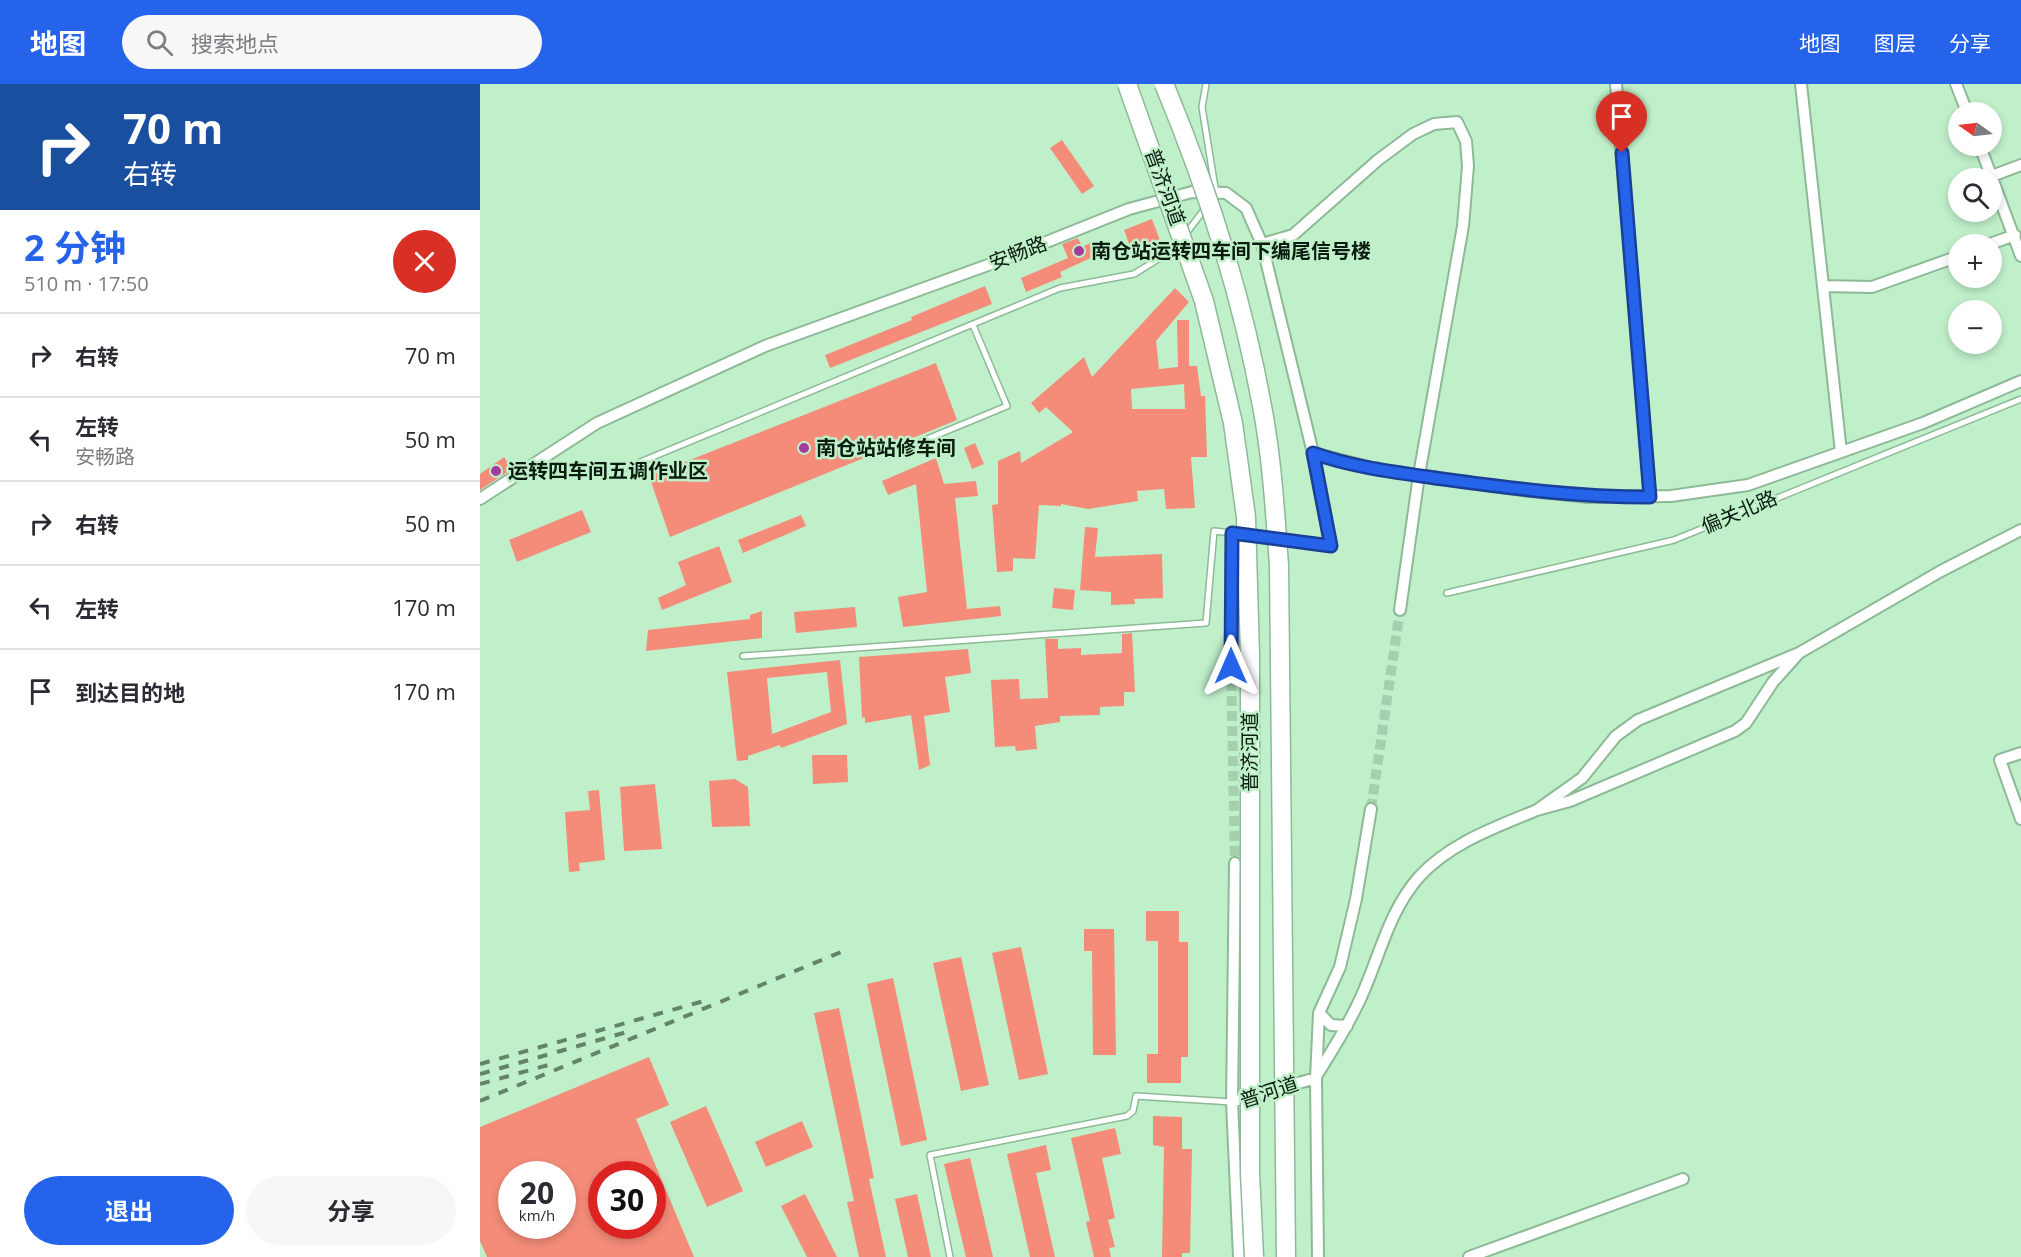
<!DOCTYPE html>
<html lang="zh">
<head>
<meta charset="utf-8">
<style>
	body { margin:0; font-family:"Open Sans","Noto Sans SC",sans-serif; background:#f7f7f7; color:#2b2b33; height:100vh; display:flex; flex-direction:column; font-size:22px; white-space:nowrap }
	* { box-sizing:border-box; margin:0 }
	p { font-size:20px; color:#7c7c81 }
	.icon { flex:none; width:33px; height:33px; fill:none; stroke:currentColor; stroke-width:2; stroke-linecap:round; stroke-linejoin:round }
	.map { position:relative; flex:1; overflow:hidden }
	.sheet { display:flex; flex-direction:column; background:#fff; width:480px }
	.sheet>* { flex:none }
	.guide { background:#1a4fa0; color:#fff; overflow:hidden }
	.needle { width:39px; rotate:284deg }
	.tools { position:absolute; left:1468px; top:18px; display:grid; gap:12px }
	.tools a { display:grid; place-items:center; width:54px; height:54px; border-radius:50%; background:#fff; box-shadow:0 3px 9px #0003; font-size:30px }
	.speed { position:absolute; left:18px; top:1077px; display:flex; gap:12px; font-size:30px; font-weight:700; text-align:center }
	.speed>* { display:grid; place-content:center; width:78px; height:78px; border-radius:50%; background:#fff; box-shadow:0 3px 9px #0003; line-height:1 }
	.speed small { font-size:15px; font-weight:400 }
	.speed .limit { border:9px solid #d22; background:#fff; color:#111 }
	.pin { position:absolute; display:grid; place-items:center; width:51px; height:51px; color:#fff; margin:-62px -26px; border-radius:50% 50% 50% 0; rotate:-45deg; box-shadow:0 0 6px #0007 }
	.pin .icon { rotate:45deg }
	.me { position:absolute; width:66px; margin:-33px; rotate:0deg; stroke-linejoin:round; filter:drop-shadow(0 0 4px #0008) }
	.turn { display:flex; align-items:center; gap:21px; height:126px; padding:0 24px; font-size:27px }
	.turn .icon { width:78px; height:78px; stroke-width:2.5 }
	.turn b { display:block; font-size:42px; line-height:51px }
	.round { display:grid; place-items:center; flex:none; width:63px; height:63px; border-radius:32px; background:#f7f7f7 }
	.overview { display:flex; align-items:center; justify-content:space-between; height:102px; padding:0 24px }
	h1 { font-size:36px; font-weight:700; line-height:45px; color:#2563eb }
	.button { display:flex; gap:12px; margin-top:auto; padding:12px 24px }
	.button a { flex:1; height:69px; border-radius:36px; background:#2563eb; color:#fff; font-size:24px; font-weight:700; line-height:69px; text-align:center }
	.button a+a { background:#f7f7f7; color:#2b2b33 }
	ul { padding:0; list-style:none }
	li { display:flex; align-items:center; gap:18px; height:84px; padding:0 24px; border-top:2px solid #e1e1e2 }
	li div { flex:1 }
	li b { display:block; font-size:22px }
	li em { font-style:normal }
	header { display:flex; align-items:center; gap:36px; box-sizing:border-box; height:84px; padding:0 30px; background:#2563eb; color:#fff }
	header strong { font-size:28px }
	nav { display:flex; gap:33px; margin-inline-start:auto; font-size:21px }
	.search { width:420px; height:54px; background:#f7f7f7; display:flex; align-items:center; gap:15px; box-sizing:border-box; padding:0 21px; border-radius:33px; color:#7c7c81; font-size:22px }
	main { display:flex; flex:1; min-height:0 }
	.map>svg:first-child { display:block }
</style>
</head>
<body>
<header>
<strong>地图</strong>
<div class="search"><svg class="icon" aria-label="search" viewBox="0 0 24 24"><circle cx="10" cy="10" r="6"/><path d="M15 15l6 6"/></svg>搜索地点</div>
<nav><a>地图</a><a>图层</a><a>分享</a></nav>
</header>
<main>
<section class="sheet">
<div class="guide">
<div class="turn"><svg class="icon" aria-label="right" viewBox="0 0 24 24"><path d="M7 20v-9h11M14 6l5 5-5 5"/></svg><div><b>70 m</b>右转</div></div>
</div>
<div class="overview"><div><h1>2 分钟</h1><p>510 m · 17:50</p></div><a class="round" style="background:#d93025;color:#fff"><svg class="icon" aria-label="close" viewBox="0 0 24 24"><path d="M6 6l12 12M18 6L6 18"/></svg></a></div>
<ul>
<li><svg class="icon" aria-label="right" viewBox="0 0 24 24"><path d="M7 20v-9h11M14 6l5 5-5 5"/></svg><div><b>右转</b></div><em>70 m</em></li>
<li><svg class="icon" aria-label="left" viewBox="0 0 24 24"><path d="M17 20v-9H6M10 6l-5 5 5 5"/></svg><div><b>左转</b><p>安畅路</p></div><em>50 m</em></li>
<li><svg class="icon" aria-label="right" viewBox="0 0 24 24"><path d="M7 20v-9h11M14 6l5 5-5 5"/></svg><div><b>右转</b></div><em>50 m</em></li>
<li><svg class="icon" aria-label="left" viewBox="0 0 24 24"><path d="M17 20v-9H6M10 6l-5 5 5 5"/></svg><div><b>左转</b></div><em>170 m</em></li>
<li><svg class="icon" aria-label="arrive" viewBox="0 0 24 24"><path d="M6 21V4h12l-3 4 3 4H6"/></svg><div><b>到达目的地</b></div><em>170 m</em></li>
</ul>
<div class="button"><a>退出</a><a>分享</a></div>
</section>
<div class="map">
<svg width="1541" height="1173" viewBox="0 0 1541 1173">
	<rect width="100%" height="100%" fill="#c0f0ca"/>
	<path fill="#f48c79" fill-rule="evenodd" d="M582,56l32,46 -12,8 -32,-46z
		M672,135l10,27 -28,11 -10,-27z
		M598,154l4,9 8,-4 5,13 -35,16 2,5 -36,15 -5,-14 47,-20 -6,-14z
		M505,202l7,18 -162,64 -5,-13 87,-35 -1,-3z
		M695,204l14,14 -33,39 3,28 19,-2 -1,-47h12v46h8l4,30h4l2,61h-16l4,51 -29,1 -2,-20 -27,2 1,10 -50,8 -27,-5v2l-22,-1 -4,54 -22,-1v13l-16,1 -5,-67 6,-1v-43l22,-10 1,12 52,-31 -27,-25 -7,6 -8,-10 53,-46 8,20zM704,300l1,25h-53l-1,-20z
		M456,279l21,57 -287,117 -21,-61z
		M495,359l9,21 -12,5 -8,-21z
		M24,373l8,12 -32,21v-16z
		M456,374l8,26 32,-3 2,15 -23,2 12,111 33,-3 1,10 -98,11 -5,-30 29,-5 -11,-108 -28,11 -6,-14z
		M102,426l9,22 -74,30 -8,-22z
		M321,431l5,11 -63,27 -5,-13z
		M605,443l13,1 -3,29 67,-3 1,44 -29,1 1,5 -24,1v-13l-31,-2z
		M239,462l13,36 -70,28 -4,-12 28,-13 -8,-23z
		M574,504l21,2 -2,20 -21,-2z
		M375,523l2,20 -61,6 -2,-21z
		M282,527v27l-116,13 2,-21 102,-11v-4z
		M652,549l3,59h-11v14l-24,1v8l-40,1v6l-25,4 2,23 -21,2 -1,-5 -20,1 -4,-67 28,-1 1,20 28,-1 -3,-59h13v10l23,-1v7l41,-2v-19z
		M488,565l3,24 -26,4 5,35 -26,4 6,49 -11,5 -8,-55 -46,8v-6l-3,1 -3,-61z
		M360,576l7,64 -66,24 -1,-3 -32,11v4l-11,1 -10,-89zM347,588l4,40 -59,22 -5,-56z
		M332,671h35l1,27 -35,2z
		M255,695l13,8 2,39 -38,1 -3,-46z
		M175,700l7,65 -38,2 -4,-64z
		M119,706l6,70 -26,3 1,8 -11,1 -4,-60 25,-2 -2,-19z
		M666,827h33v31h9v115h-7v26h-34v-29h11v-113h-12z
		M604,845h30l2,126h-23l-1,-104h-8z
		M541,863l27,127 -29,6 -27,-127z
		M481,873l28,128 -28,6 -28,-128z
		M413,894l34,162 -26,6 -34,-162z
		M359,924l35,170 -5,1 17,78h-27l-12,-55 7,-1 -40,-188z
		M169,973l20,48 -33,14 58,138h-207l-7,-16v-114zM32,1090h50v52h-50zM122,1090h50v52h-50z
		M226,1022l37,85 -36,16 -37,-85z
		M673,1032l29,1v32h10l-2,104h-8v4h-20l2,-110 -11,-2z
		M322,1037l11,26 -47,20 -11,-25z
		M635,1044l6,26 -19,4 13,60 -7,2 7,27 -6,1 2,9h-17l-8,-35 4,-1 -19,-83z
		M566,1061l5,25 -15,3 19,84h-25l-23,-103z
		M490,1074l23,99h-27l-22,-93z
		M325,1110l32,63h-30l-26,-51z
		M437,1110l14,63h-23l-13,-58z"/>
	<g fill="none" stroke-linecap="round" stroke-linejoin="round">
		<path stroke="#a5d0ae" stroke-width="10" stroke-dasharray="10 5" stroke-linecap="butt" d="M751,582l4,197
			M891,725l29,-199"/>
		<g stroke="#8cba97" stroke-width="8">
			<path id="service" d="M726,0l-4,23 14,87
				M705,151l21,-28
				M423,365l104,-43 -34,-81
				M141,386l439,-182 74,-14 42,-26 4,-5
				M770,452l80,10
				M967,509l227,-53 347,-141
				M263,572l463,-33 8,-92 18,2
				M470,1173l-20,-102 197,-39 6,-5 3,-15 96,6"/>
		</g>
		<g stroke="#8cba97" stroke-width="14">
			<path id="minor" d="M1136,0l34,413
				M1321,0l40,368
				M1476,0l11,28
				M1500,62l41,110
				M1512,92l29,-11
				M782,160l31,-9 85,-75 35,-26 21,-10 23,-2 9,19 2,25 -5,60 -44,249 -19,135
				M1510,160l25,-9
				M1343,202l49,1 87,-31
				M833,369l63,16 146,21 66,7 83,-1 77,-11 175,-62 98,-42
				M0,415l117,-76 168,-77 234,-85 130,-52 63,-17 34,1 20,15 16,36 51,209 18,93
				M1319,569l-26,29 -27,41 -11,8 -165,70 -33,9 45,-32 34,-42 22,-16 161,-67 142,-82 80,-41
				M751,582l1,-133
				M1541,669l-21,7 21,59
				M839,929l12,12 16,1
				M837,991c16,-26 33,-52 45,-80 18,-40 27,-84 57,-118 31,-34 77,-50 118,-67
				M752,1018l3,-239
				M759,1173l-7,-155 84,-24
				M838,1173l-2,-179 3,-65 21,-46 16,-68 15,-90
				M989,1173l214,-78"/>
		</g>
		<use href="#service" stroke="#fff" stroke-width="5"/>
		<use href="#minor" stroke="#fff" stroke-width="10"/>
		<path stroke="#63846b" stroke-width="4" stroke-dasharray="10 10" stroke-linecap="butt" d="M0,980l231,-65
			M0,990l147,-42
			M0,1000l72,-20
			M0,1017l366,-151"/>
		<g stroke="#8cba97" stroke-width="21" stroke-linecap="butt">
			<path id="trunk-bridge" d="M647,0l77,217 29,122 13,94 4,139v517l4,84
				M684,0c43,103 78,212 98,322 10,52 13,106 17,159l7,692"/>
		</g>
		<use href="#trunk-bridge" stroke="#fff" stroke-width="18"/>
	</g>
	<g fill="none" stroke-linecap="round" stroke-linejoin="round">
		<g stroke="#184099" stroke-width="15">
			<path id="route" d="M751,582l1,-133 99,13 -18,-93c39,14 81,19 122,25 74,10 139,19 215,19l-28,-344"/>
		</g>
		<use href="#route" stroke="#2563eb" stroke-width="10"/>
	</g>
	<g fill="#a43a9b" stroke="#c0f0ca" stroke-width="2">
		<circle cx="599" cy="167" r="6"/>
		<circle cx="324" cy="364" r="6"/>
		<circle cx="16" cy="387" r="6"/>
	</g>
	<g text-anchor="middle" stroke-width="5" stroke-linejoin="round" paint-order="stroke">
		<g font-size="20" fill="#0a1c0f" stroke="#c0f0ca">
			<text transform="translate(685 103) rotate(70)" y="7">普济河道</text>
			<text transform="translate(538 169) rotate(-21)" y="7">安畅路</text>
			<text transform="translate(1259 428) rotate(-23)" y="7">偏关北路</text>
			<text transform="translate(770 668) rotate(-90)" y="7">普济河道</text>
			<text transform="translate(789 1008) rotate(-18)" y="7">普河道</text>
		</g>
		<g font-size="20" font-weight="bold" fill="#0a1c0f" stroke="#c0f0ca" text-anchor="start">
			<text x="611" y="174">南仓站运转四车间下编尾信号楼</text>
			<text x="336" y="371">南仓站站修车间</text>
			<text x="28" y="394">运转四车间五调作业区</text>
		</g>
	</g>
</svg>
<div class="tools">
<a><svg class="needle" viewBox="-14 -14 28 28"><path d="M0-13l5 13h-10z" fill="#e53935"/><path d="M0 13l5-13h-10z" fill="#7c7c81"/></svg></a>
<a><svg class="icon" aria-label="search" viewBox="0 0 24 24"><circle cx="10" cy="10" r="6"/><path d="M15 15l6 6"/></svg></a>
<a>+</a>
<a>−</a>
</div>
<div class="speed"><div>20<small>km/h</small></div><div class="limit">30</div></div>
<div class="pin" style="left:1142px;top:69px;background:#d93025"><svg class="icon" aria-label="arrive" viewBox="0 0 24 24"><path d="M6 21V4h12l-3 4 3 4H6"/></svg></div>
<svg class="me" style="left:751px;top:582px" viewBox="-20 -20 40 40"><path d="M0-17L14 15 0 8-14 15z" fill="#2563eb" stroke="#fff" stroke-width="4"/></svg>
</div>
</main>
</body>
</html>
